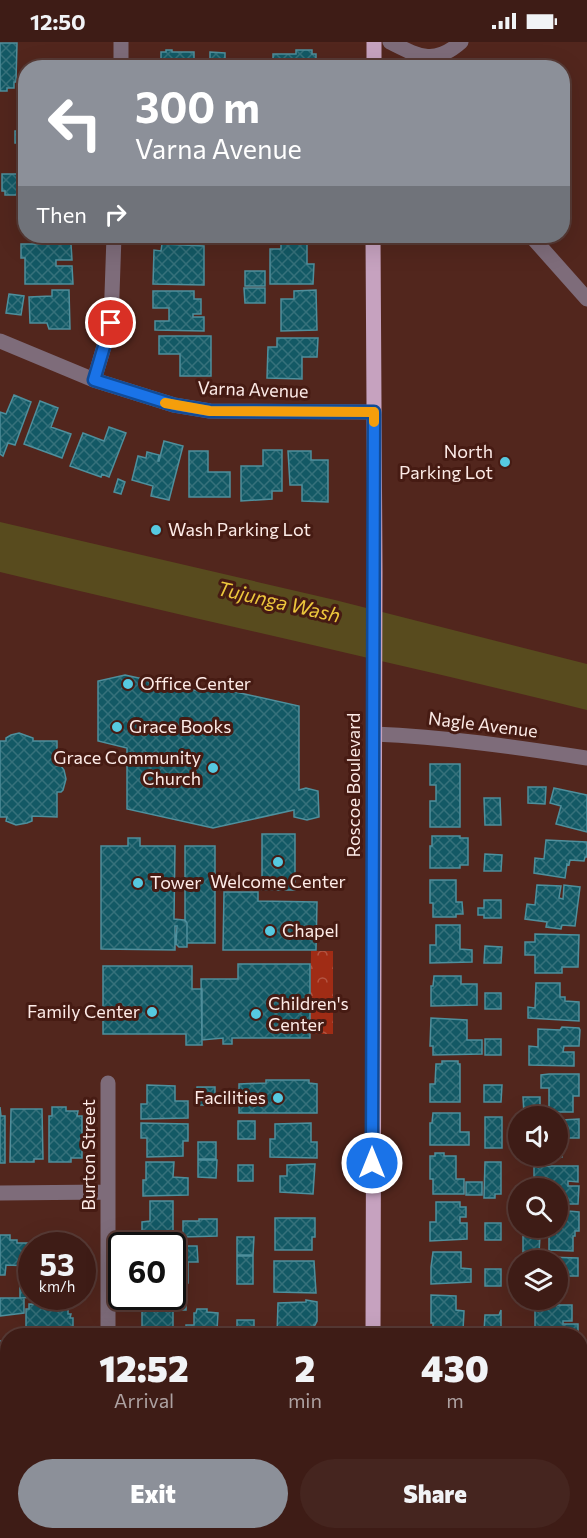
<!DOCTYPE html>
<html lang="en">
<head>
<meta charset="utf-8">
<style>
	body { margin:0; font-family:Commissioner,sans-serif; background:#45251f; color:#f1f3f6; height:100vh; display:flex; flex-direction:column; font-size:22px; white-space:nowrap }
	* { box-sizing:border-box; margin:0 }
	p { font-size:20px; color:#ada1a1 }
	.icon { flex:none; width:33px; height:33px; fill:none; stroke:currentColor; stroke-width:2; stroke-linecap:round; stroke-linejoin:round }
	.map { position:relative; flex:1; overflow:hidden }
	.panel { position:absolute; left:0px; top:1286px; width:588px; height:212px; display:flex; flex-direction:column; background:#3e1c16; border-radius:24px 24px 0 0; box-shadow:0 6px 24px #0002,0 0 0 2px #573a35 }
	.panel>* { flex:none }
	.guide { position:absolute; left:18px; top:18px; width:552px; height:183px; border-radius:24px; box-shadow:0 6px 24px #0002,0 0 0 2px #573a35; background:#8c9099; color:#fff; overflow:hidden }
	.buttons { position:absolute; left:508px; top:1064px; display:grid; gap:12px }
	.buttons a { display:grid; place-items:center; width:60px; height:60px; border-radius:50%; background:#3e1c16; box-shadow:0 6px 24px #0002,0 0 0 2px #573a35; font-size:30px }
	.speed { position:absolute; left:18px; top:1190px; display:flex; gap:12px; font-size:30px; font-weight:700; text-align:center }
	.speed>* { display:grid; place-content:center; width:78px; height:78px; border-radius:50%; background:#3e1c16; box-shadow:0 6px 24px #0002,0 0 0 2px #573a35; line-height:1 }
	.speed small { font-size:15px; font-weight:400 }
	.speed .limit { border:3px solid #111; border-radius:9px; background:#fff; color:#111 }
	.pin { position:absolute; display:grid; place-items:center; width:51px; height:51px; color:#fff; margin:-26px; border:3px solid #fff; border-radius:50%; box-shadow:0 2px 6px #0007 }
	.me { position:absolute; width:66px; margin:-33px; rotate:0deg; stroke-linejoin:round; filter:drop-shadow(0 0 4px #0008) }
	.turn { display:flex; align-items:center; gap:21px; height:126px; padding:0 18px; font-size:27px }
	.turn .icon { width:78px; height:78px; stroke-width:2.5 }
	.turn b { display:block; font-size:42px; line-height:51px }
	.then { display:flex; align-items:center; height:57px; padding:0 18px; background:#0003; gap:12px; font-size:22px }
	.eta { display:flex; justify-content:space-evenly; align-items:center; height:102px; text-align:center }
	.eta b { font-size:36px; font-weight:800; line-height:42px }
	.button { display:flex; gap:12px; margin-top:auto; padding:12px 18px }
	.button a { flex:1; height:69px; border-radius:36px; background:#8c9099; color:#fff; font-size:24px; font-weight:800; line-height:69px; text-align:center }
	.button a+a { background:#45251f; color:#f1f3f6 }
	.status { display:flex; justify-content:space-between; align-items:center; height:42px; padding:0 30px; background:#3e1c16; direction:ltr }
	.status svg { height:16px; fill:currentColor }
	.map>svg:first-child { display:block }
</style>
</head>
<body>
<div class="status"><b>12:50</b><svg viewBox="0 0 49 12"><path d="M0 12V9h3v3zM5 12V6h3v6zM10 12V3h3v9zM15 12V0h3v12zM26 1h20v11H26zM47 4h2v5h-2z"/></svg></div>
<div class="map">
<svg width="587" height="1496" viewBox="0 0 587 1496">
	<defs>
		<pattern id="park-crowns" width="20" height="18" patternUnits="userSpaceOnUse" patternTransform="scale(1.5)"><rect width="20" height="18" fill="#a02c15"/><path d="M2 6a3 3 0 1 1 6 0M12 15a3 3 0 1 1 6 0" fill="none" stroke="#b35542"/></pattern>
		<pattern id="building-cross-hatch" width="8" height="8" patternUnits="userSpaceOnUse" patternTransform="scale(1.5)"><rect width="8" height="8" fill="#135965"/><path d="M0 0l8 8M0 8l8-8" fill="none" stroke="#36717b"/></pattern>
	</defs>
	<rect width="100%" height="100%" fill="#52261d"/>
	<path fill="url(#park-crowns)" d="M311,909h22v83h-23z"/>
	<path fill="#584b1e" d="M0,480l335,78 252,64v46c-195,-48 -392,-91 -587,-138z"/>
	<path fill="url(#building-cross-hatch)" stroke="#4f8f9c" stroke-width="1.5" d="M0,1h17l-1,39h-2v6h-7v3h-7z
		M166,8h6v2h22v11l3,5h-36v-16h5z
		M296,8h16v4h4v14h-43v-14h23z
		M210,10l15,1v13l3,2h-18z
		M248,18h18v8h-18z
		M19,60h7v41h-11v-12h4z
		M18,111h8v38h-7v4h-14v-4h-3v-17h16z
		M153,194h51l-1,3h-35v-2h-15z
		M245,194h20v4h-21z
		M282,194h35v3h-35z
		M21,202h50l1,16h-16v6h16l1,18h-48v-26h-4z
		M162,202l42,2v39l-51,-1 1,-34 7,1z
		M281,202h26v20h7l-1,20h-43v-35h11z
		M245,229h20v15h-20z
		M244,246h21v15h-20z
		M52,248h17l1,39h-21l-2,-6h-17l-1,-26 23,-1z
		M316,248l1,40 -36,1v-32h13v-8z
		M153,249h41v8h7v15h-8v3h11v14l-49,-1v-9h14v-13h-16z
		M9,252l15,2 -3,19 -15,-2z
		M159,294h52v40h-31v-22h-21z
		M277,296h41l-1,19h-15v22l-35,-1 1,-31h9z
		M14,353l17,7 -16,43 -7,-2 -5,13 -3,-2v-42l6,2z
		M40,359l18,7 -7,19 20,7 -9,24 -38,-14z
		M109,385l17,6 -17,44 -7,-3 -1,3 -31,-11 13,-33 21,8z
		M164,399l19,5 -14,54 -18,-4 2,-10 -21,-6 6,-24 8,2 1,-6 12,3 -1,6h1z
		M263,408h19v41h-10v8l-31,2v-35h22z
		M189,409h19v21h22v25h-41z
		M288,409h23v9h17v42l-26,-1v-16h-12z
		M118,437l7,3 -4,12 -7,-2z
		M125,633l73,16 15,-4 86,19v84l7,-2 12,3 1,26 -12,3 -13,-3v-7l-81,18 -86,-19v-61l-29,-7v-60z
		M19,691l14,5v3h24v25h4l3,4 2,9 -3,11 -2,2h-4v25l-25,-1v5l-5,2 -11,2 -10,-4 1,-4h-7v-76h6v-3l5,-3z
		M430,722h30v63h-30v-26h6v-16h-6z
		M528,745h18l-1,17 -17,-1z
		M554,746l33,7v37l-31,-8 5,-18 -11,-3z
		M484,756h16l1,27h-16z
		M262,792h33v56h-33z
		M432,794h28v2h8v27h-8v3h-30v-22h2z
		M128,796h12v8h35l-1,73 10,1 3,3v24h-8l-3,-3 1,-18h-2v24l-74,-1v-103h27z
		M546,798l41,2v15h-2l-1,4 -14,-1 -1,5 -2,-1 -2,14 -31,-5 1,-15 9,1z
		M185,804h30v97h-28v-20l-2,-3z
		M485,812l17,1 -1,16h-17z
		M430,838h26v22h6l1,12h-7v3h-23v-14h-3z
		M537,843l24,1 -2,12 4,1 1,-14 16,2 -5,39 -13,-1 -1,4 -15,-2 1,-5 -22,-3 2,-15 8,1z
		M224,850h34v9l59,1 -1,48h-93z
		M484,858h17v18h-17v-3h-6v-7h6z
		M436,883h24v24l12,1v12l-42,1v-18h6z
		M535,892l44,1 -1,32h-16v6h-27v-18h-10v-13h10z
		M485,904l17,1 -1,16h-17z
		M238,922h72v74h-78v6h-9v-6l-21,2 -1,-61h37z
		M103,924h89v23h10v56h-16v-11h-83z
		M434,934h27v8h16v21l-46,1v-20h2z
		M536,941h24v14h5v4l14,1v19l-51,-3v-11l7,1z
		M485,951h16v16h-16z
		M431,976l36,2v20h15v14l-49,1v-9h-3z
		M562,985l17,1 1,2 -1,16h-15l-1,6h11v14l-45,-1v-19l9,1v-18l22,1z
		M485,997h16v16h-16z
		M442,1019h16v3h2v38h-30v-18h5l1,-20h6z
		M549,1032h30v22h-6v16h-24v-24h-8v-13z
		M266,1038h43v3l8,1v29h-78v-29l27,-1z
		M147,1043l28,1v15h13v17l-47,1v-15h6z
		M484,1043h18l-1,17h-17z
		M197,1045h18v18h-18z
		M523,1055h17v17h-16z
		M0,1065l1,9h4v47h-5z
		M52,1065h14v4h12l-1,5h5v42h-11v4h-22v-46h3z
		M11,1067h31l1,50h-9v3h-24z
		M433,1071h27v19h9v13h-39v-22h2z
		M485,1075h17v31h-17z
		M579,1077v19h-15v11h-2v8h-28v-2h24v-30h4v-5z
		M238,1079h17v18h-17z
		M141,1081l47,1v17h-5v15l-36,1v-19h-6z
		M311,1081v19h6v16l-47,-1v-18h5v-15z
		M198,1100h18v17h-18z
		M435,1111h9v3h12v23h8v15h-31v-15h-3v-23h5z
		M198,1118h19l-1,18 -18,-1z
		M146,1120h28l-1,15 15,1v17l-45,1v-16h3z
		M485,1120h16v32h-6v4h-11z
		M310,1122h5l-2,30 -33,-2v-16h7v-11z
		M238,1123h15v16h-15z
		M552,1124h26v16l-10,-1v5h11l-1,18h-20v-16h-24v-21z
		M466,1140h16v13h-16z
		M150,1159h23v39h-31v-18l8,-1z
		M436,1160h24v5h6v10h-6v6h7v16l-37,2v-19h6z
		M568,1169l11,1v19h-4v5h-2v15l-24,-1v-21h-6v-2h15v-15z
		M275,1176h40v19h-3v13h-37z
		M199,1177h18v17l-34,1v-16h16z
		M485,1181h16v17h-16z
		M0,1193h10v5h7v3h14v23l-25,-1 -1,10h-5z
		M47,1193h19l4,2v3h9v5h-32z
		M523,1194h17l-1,17 -16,-1z
		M237,1195h17l-1,18h-16z
		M172,1204h25l1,16h-10v21h-16z
		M433,1210h28v16l10,1v13l-40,2v-17z
		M237,1214h16v28h-16z
		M546,1215l32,1v18h-15l-2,20h-3v-36h-12z
		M274,1219h40l2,32 -42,-1z
		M485,1227h16v17h-16z
		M20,1237h12v17l4,1 -16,1z
		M172,1247h14v21h-13v17h-31v-25h4v-6h26z
		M431,1253l25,1v14l8,1 -1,19h-7v2h-16v3h-5l1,-3 -3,-1v-8h-2z
		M0,1256h24v15l-24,3z
		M306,1258l11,2v19l-2,4h-1v9h-37l1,-31 28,-1z
		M29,1262l39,1v9h3l-1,4h3v17h-47v-26h3z
		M535,1263h37v16h-9v3h15v11h-51v-6h8z
		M197,1267h10v3l11,1 -1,17h-31v-5h8v-12h2z
		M501,1268v22h-17l1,-17h14z
		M237,1278h17v15h-17z
		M0,1299h8v16l-7,1z
		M1,1362l7,1v18h-8z
		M0,1381h8v17h-8z
		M137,1490h177v6h-117l1,-4h-34v4h-27z
		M433,1490h28v6h-30h2z
		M562,1492h16v4h-40l21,-1z"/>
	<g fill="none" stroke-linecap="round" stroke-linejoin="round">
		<path stroke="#7e6c7a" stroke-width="15" d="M121,0v26
			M390,0c28,14 44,24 71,0
			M531,194l56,63
			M0,299l94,39 80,25 36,6 164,1
			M94,338l17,-57 3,-87
			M374,692c72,3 142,13 213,24
			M0,1151l108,-1
			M108,1293v-252"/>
		<path stroke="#c6a2bf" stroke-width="15" d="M374,26v-26
			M373,1293l2,-763 -2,-336
			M373,1490v6"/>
	</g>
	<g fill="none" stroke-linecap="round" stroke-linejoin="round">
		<g stroke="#114b97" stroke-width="15">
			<path id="route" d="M111,281l-17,57 80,25 36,6 164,1 -2,751"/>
		</g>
		<use href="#route" stroke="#1a73e8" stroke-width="10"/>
		<path stroke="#f59e0b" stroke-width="10" d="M165,361l45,8 164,1v10"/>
	</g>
	<g fill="#56c9e0" stroke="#461b13" stroke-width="2">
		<circle cx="505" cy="420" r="6"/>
		<circle cx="156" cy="488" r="6"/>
		<circle cx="128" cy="642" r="6"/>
		<circle cx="117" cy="685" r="6"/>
		<circle cx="213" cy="726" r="6"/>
		<circle cx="278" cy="820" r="6"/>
		<circle cx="138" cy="841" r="6"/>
		<circle cx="270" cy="889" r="6"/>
		<circle cx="152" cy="970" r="6"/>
		<circle cx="256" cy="972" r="6"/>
		<circle cx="278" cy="1056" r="6"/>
	</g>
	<g text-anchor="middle" stroke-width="6" stroke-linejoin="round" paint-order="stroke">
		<g font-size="18" fill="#fdebe7" stroke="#461b13">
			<text transform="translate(253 348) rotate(2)" y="6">Varna Avenue</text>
			<text transform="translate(483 683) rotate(7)" y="6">Nagle Avenue</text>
			<text transform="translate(354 743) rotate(-90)" y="6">Roscoe Boulevard</text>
			<text transform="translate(89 1113) rotate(-90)" y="6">Burton Street</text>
		</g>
		<g font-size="18" fill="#fdebe7" stroke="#461b13" text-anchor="start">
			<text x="493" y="416" text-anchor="end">North<tspan x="493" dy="21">Parking Lot</tspan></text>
			<text x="168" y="494">Wash Parking Lot</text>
			<text x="140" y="648">Office Center</text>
			<text x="129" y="691">Grace Books</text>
			<text x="201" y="722" text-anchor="end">Grace Community<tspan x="201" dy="21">Church</tspan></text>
			<text x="278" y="846" text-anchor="middle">Welcome Center</text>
			<text x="150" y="847">Tower</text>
			<text x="282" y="895">Chapel</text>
			<text x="268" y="968">Children's<tspan x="268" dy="21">Center</tspan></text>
			<text x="140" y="976" text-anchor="end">Family Center</text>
			<text x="266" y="1062" text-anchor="end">Facilities</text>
		</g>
		<g font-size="20" font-style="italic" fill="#edc73c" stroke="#461b13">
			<text transform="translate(279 560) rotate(13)" y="7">Tujunga Wash</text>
		</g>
	</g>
</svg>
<div class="buttons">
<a><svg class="icon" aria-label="sound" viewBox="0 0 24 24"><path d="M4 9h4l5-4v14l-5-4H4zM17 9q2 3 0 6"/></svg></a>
<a><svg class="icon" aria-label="search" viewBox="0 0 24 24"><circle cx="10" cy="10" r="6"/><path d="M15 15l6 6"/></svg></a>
<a><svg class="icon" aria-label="layers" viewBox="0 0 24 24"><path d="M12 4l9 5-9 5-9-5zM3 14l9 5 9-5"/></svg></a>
</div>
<div class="speed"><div>53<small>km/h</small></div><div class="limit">60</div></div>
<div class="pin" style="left:111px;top:281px;background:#d93025"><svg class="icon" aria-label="arrive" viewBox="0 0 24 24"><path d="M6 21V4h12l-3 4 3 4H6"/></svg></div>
<svg class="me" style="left:372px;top:1121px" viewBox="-20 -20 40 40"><circle r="17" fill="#1a73e8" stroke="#fff" stroke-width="3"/><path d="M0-11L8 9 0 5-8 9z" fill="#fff"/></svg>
<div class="guide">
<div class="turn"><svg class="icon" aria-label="left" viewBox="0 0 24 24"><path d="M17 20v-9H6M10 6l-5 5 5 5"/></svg><div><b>300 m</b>Varna Avenue</div></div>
<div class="then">Then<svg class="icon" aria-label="right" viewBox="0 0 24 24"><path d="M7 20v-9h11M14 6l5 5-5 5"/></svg></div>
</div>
<section class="panel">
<div class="eta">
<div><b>12:52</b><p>Arrival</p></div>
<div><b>2</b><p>min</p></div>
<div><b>430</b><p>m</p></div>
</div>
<div class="button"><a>Exit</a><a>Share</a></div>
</section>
</div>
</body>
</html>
